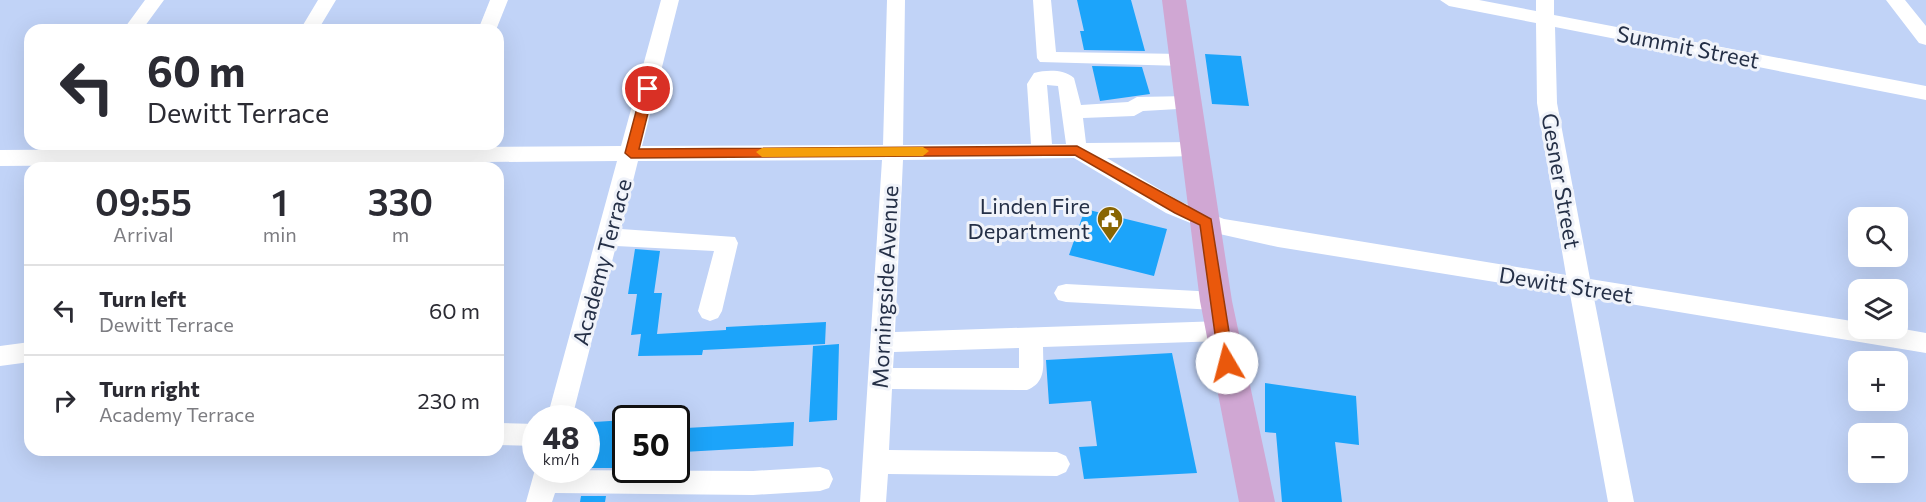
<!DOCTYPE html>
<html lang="en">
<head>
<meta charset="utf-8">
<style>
	body { margin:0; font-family:Commissioner,sans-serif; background:#f2f2f3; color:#2b2b33; height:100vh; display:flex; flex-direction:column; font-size:22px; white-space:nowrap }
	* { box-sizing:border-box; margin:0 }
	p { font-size:20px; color:#7c7c81 }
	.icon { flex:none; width:33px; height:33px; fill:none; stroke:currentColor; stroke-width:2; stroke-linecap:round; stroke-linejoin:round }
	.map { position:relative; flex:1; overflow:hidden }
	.side { position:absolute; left:24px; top:162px; width:480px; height:294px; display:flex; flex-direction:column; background:#fff; border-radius:18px; box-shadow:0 6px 24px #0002 }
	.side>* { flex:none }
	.banner { position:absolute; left:24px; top:24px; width:480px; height:126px; border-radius:18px; box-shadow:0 6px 24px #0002; background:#fff; color:#2b2b33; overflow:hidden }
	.fabs { position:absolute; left:1848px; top:207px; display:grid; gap:12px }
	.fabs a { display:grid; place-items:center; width:60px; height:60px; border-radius:12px; background:#fff; box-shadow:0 6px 24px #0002; font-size:30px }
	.speed { position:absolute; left:522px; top:405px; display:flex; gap:12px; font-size:30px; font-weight:700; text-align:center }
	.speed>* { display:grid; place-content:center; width:78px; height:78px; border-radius:50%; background:#fff; box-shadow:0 6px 24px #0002; line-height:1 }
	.speed small { font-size:15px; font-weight:400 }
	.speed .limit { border:3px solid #111; border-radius:9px; background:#fff; color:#111 }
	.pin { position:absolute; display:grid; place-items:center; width:51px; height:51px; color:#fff; margin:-26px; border:3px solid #fff; border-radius:50%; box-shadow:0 2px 6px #0007 }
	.me { position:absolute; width:66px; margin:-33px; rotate:352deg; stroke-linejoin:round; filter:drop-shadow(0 0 4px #0008) }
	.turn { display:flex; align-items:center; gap:21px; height:126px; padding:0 24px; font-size:27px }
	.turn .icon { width:78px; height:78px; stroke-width:2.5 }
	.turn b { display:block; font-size:42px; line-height:51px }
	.eta { display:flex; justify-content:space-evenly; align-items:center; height:102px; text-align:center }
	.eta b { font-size:36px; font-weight:600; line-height:42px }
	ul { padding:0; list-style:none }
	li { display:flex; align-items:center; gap:18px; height:90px; padding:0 24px; border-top:2px solid #e1e1e2 }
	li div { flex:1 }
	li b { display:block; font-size:22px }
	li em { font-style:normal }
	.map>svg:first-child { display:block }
</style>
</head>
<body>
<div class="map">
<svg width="1926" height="502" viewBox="0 0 1926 502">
	<rect width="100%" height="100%" fill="#c1d3f7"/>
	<path fill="#1ca4fa" d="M1077,0h54l14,51 -61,-1 -4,-19h4z
		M1205,54l36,2 8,50 -37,-2z
		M1092,66l50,1 8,27 -50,7z
		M1085,209l82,20 -13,47 -85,-21z
		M635,249l25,2 -6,42h8l-5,41 69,-4v-3l100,-5 -1,22 -122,6 -1,5 -64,1 3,-22 -10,1 6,-41h-9z
		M839,344l-2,76 -28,2 4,-76z
		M1172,353l25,120 -113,6 -5,-32 18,-1 -6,-45 -42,3 -3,-44z
		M1265,383l91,13 3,49 -24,-3 7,60h-60l-6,-69 -11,-1z
		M626,420v15h-6l-5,33h-29l8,-46z
		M794,422l-1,24 -110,6 3,-24z
		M581,496h25l-1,6h-25z"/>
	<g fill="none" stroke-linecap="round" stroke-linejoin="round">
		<path fill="#fff" fill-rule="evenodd" d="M145,0h19l-22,30h-19z
			M318,0h18l-18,30h-18z
			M490,0h18l-12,30h-18z
			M661,0h18l-37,146 241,-1 4,-145h18l-2,145 128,-1 -4,-60 7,-11c13,-3 29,-4 40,5l7,27 47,-3 9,-5 52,-1 7,2 3,5 -3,5 -53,3 -9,5 -51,2 3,25 110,-1 7,2 3,5 -3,5 -7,2 -89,2 74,44 43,17 342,56 -29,-172 -1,-80 -87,-17 -9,-6h39l57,11v-11h18v15l372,71v14l-371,-73 2,76 33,176 268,43v6h40l28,5v20l-332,-55 40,204h-26l-38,-208 -292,-47 -63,-14 -49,-20 -92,-55 -171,2 -8,172 327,-11 8,3 4,7 -4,7 -8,3 -179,6c0,18 4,35 -16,43l-135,-1 -3,61 168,2 9,4 4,8 -4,8 -9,4 -169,-2 -2,28h-26l22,-342 -244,1 -17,68 114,8 3,6 -16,68 -4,7 -8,3 -8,-3 -4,-7 16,-60 -98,-5 -44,172h-25l70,-257 -617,5v-16l621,-4zM1047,85l11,1 8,58h-14zM1019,348v20h-126l1,-16z
			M1033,0h18l5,52 127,2 7,1 3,5 -3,5 -7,1 -143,-4 -3,-4z
			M1886,0h19l21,26v19l-7,-2z
			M1066,284l150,8 8,2 4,7 -4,7 -8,2 -150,-8 -8,-2 -4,-7 4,-7z
			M30,342v20l-30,4v-20z
			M498,423l38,1v22l-38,-1z
			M536,466v4l217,1 67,-4 9,3 4,9 -4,9 -9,3 -67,4 -198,-2 -3,9h-26z"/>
		<path fill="#d0a7d3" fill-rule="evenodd" d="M1162,0h24l46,301 43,201h-36l-39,-201z"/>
	</g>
	<path fill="#ea580c" stroke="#983908" stroke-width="1.5" d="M648,85l6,4 -15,60 438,-3 134,73 23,144 -7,6 -8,-6 -19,-138 -25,-12 -100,-58 -444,3 -6,-5 17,-64z"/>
	<path fill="#f59e0b" d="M923,147l6,4 -6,5 -161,1 -6,-5 6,-4z"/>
	<defs>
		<g id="civic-pin" transform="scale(1.35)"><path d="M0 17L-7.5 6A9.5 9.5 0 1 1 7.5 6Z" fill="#896502" stroke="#f0f3fa"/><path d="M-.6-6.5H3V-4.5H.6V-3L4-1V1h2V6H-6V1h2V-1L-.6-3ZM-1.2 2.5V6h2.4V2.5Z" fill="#fff"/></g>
	</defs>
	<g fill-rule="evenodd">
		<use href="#civic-pin" x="1110" y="219"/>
	</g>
	<g text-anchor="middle" stroke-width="6" stroke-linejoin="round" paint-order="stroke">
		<g font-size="22" fill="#253047" stroke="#f0f3fa">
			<text transform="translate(1688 47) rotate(11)" y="8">Summit Street</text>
			<text transform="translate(1561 181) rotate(80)" y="8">Gesner Street</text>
			<text transform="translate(602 262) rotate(-75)" y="8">Academy Terrace</text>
			<text transform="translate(1566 285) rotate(9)" y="8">Dewitt Street</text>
			<text transform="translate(885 287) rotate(-87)" y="8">Morningside Avenue</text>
		</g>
		<g font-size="22" fill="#253047" stroke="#f0f3fa" text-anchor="end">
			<text x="1090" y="214">Linden Fire<tspan x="1090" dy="25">Department</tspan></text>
		</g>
	</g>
</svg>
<div class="fabs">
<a><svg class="icon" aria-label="search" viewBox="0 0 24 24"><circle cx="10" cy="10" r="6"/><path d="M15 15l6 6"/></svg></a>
<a><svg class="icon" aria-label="layers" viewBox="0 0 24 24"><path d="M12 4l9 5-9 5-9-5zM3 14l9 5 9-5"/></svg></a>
<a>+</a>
<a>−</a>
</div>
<div class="speed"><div>48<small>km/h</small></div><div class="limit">50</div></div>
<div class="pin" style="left:648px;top:89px;background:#d93025"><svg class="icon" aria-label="arrive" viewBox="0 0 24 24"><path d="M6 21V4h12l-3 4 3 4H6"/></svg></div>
<svg class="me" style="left:1227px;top:363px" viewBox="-20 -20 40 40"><circle r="19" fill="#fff"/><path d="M0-13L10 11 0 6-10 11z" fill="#ea580c"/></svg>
<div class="banner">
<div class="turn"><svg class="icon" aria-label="left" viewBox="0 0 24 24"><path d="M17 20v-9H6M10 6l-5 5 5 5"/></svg><div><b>60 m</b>Dewitt Terrace</div></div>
</div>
<section class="side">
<div class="eta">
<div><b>09:55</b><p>Arrival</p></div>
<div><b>1</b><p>min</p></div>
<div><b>330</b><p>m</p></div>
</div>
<ul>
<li><svg class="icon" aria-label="left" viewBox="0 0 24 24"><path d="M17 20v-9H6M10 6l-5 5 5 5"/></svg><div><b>Turn left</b><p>Dewitt Terrace</p></div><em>60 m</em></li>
<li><svg class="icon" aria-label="right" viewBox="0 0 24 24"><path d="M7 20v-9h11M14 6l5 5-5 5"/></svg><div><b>Turn right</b><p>Academy Terrace</p></div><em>230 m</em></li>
</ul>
</section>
</div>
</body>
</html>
